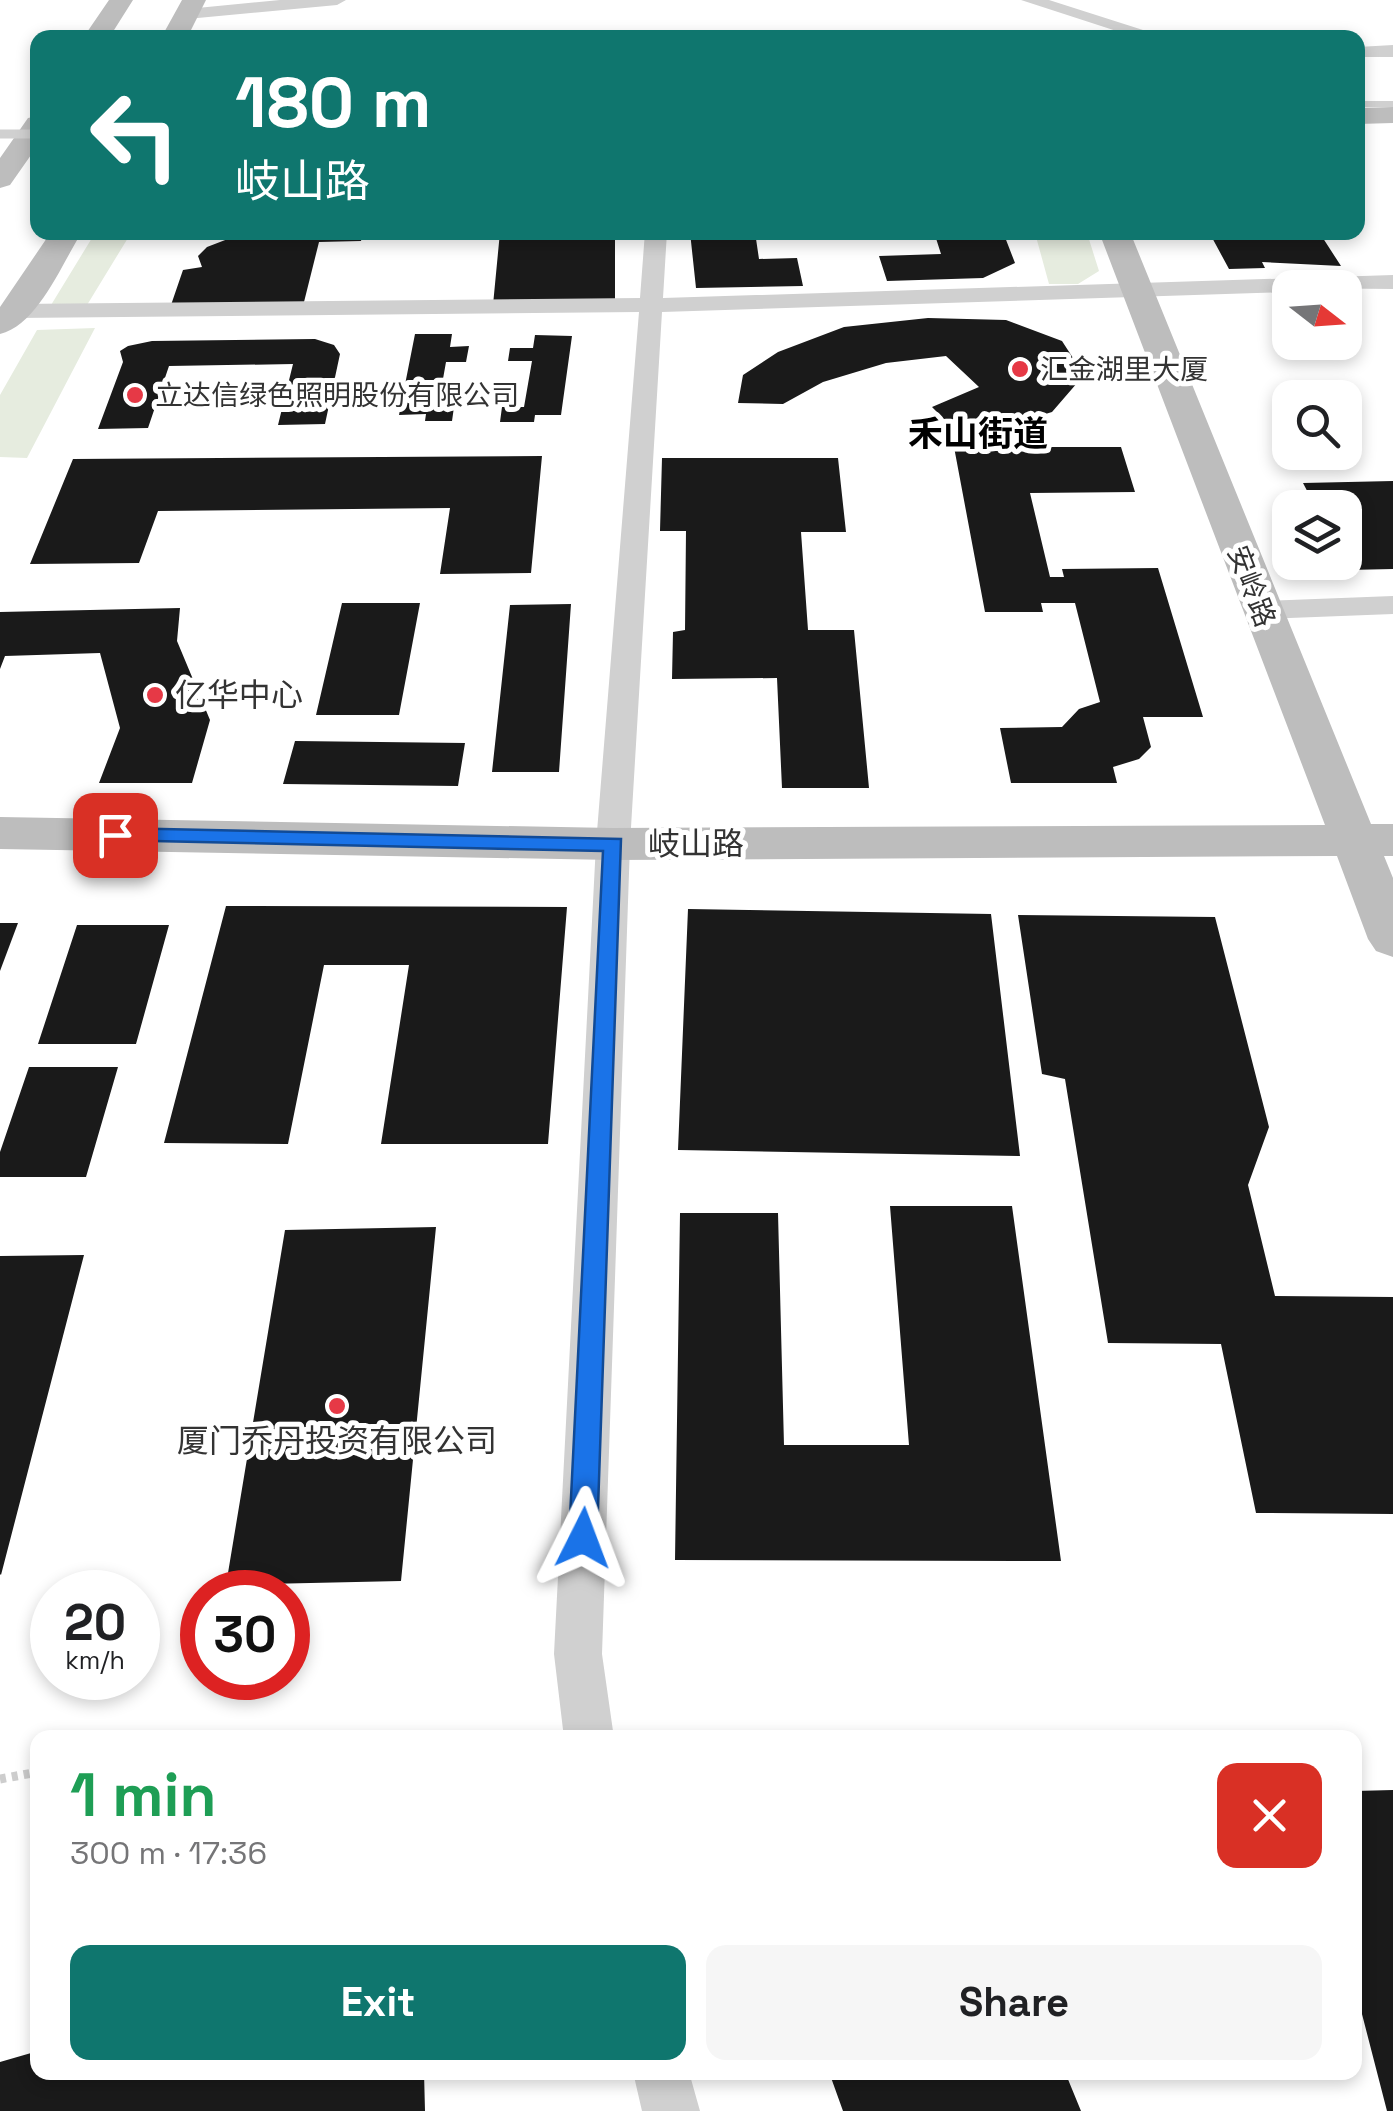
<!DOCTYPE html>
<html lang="en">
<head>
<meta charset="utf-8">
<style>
	body { margin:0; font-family:"Space Grotesk","Noto Sans SC",sans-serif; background:#f6f6f6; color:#202124; height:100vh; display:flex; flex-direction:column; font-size:38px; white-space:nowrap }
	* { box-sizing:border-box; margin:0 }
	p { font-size:32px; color:#757577 }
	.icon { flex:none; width:55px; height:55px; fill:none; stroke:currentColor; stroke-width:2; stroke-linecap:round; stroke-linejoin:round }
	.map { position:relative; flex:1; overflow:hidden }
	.drawer { position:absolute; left:30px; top:1730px; width:1332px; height:350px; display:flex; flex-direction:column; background:#fff; border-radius:20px; box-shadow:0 5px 15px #0003 }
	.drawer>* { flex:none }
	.banner { position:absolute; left:30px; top:30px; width:1335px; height:210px; border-radius:20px; box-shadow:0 5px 15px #0003; background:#0f766e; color:#fff; overflow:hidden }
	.needle { width:65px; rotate:107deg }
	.fabs { position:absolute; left:1272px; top:270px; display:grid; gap:20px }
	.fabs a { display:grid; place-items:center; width:90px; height:90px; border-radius:20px; background:#fff; box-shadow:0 5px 15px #0003; font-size:50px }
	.speed { position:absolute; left:30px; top:1570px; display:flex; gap:20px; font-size:50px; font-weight:700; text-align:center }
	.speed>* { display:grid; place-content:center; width:130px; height:130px; border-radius:50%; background:#fff; box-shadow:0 5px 15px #0003; line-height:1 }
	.speed small { font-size:25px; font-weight:400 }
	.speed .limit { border:15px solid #d22; background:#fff; color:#111 }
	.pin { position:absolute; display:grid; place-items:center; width:85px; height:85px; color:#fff; margin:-42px; border-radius:20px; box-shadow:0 5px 15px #0006 }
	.me { position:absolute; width:110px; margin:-55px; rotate:3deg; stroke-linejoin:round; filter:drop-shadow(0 0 8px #0008) }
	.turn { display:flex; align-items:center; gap:35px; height:210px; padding:0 40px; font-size:45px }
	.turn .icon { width:130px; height:130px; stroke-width:2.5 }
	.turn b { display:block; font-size:70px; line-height:85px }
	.round { display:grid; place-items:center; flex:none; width:105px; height:105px; border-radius:20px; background:#f6f6f6 }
	.headline { display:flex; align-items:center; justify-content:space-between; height:170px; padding:0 40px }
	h1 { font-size:60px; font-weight:700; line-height:75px; color:#1e9e55 }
	.primary-button { display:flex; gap:20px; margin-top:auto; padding:20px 40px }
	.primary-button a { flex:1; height:115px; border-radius:20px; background:#0f766e; color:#fff; font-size:40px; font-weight:700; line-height:115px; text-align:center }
	.primary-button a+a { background:#f6f6f6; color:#202124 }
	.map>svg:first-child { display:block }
</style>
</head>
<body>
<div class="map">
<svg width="1393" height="2111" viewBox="0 0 1393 2111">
	<rect width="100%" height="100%" fill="#fff"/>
	<path fill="#e6ecdf" d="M95,233h36l-47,77h-36z
		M1035,233h52l12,38 -21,13h-29z
		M95,328l-68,130 -27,-1v-62l37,-65z"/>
	<path fill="#1a1a1a" d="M246,232h117l-2,9 -42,1 -15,60 -133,3 12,-35 19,-3 -4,-11 9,-9z
		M500,232h115v71l-122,2z
		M690,232h65l4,27 38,-1 6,28 -107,2z
		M934,232h69l12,31 -32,15 -96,3 -8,-25 62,-2z
		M1209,232h110l22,34 -79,-4 3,6 -36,1z
		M928,318l78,2 56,21 22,34 -32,37 -36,11 -24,-9 -28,10 -17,-2 -15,-15 47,-20 -33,-31 -60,7 -63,19 -40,22 -45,-1 5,-28 35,-23 66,-25z
		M415,334h37l-2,13 19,-1 -3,16h-20l-8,45h16l-2,14h-27l1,-7 -27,1z
		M535,335l37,1 -11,79h-26l-1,7h-34l2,-15h22l8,-46h-24l2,-13h23z
		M315,339l19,6 6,9 -15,70 -47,1 15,-61 -124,2 -21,62 -50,1 25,-67 -3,-11 8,-5 24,-5z
		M954,447h167l14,45 -105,1 20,84h14l-2,-8 96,-1 45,149h-60l8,30 -12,12 -26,8 4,16h-106l-11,-55 62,-1 17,-18 21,-7 -25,-99h-34l2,9h-58z
		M542,456l-11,117 -91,1 10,-66 -292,3 -19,52 -109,1 43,-105z
		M662,458h176l8,74h-45l7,98h46l15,158h-87l-5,-110 -105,1 1,-47 12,-2 1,-99h-26z
		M1393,481v88l-45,1 -3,-62h-29l-13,-25z
		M342,603h78l-21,112h-83z
		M571,604l-12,168h-67l18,-167z
		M180,608l-3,33 33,79 -18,63h-93l21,-55 -20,-75 -95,3 -5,13v-57z
		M295,741l170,2 -7,43 -175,-2z
		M226,906l341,1 -19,237h-167l28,-179h-85l-36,179 -124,-1z
		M688,909l303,5 29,242 -342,-6z
		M1018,915l197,2 54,210 -21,58 27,111 118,1v217l-137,-1 -35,-169 -113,-1 -43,-264 -23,-5z
		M0,923h18l-18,48z
		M77,925h92l-33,119h-98z
		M29,1067h89l-32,110h-86v-25z
		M890,1206h122l49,355 -386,-1 5,-347h98l6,232h125z
		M436,1227l-35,354 -175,4 59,-355z
		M84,1255l-83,320 -1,-1v-318z
		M1393,1790v321h-6l-32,-124v-196z
		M38,2051v21h386l1,39h-425v-49z
		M829,2072h236l16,39h-238z"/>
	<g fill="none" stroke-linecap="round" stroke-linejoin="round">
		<path stroke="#cdcdcd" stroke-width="9" stroke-dasharray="6 6" stroke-linecap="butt" d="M0,1779l38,-7"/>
		<path fill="#d0d0d0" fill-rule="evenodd" d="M1358,101h35v6h-35z"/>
		<path fill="#d0d0d0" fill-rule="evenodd" d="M280,0h66l-9,5 -150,14 -9,-5 9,-5z
			M1021,0h28l119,38h-30z
			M1393,45v12h-35v-10z
			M645,232h22l-4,66 730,-23v14l-103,-1v4l-628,20 -32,532 -28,810 12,84h-50l-10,-84 42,-810 43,-532 -624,6 -12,-7 12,-7 625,-6z
			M1393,596v18l-132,5 -15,-9 15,-9z
			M633,2072h56l11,39h-58z"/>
		<path fill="#bdbdbd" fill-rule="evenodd" d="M109,0h24l-24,38h-26z
			M182,0h24l-19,38h-26z
			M1393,107v16l-35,1v-16z
			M38,116v29l-28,40 -10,3v-30l28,-40z
			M51,232h31c-20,31 -44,93 -82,102v-27z
			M1099,232h31l241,592h22v32h-9l9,22v79l-17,-6 -8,-12 -31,-83 -724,4 -613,-11v-32l613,11 712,-3z"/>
		<path stroke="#d0d0d0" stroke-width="9" d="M0,134h38"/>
	</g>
	<path fill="#1a73e8" stroke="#114b97" stroke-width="2.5" d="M115,828l506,11 -24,699 -4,10 -10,4 -10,-4 -4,-10 34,-687 -495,-11v-10z"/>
	<g fill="#e63946" stroke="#fff" stroke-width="4">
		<circle cx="1020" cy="369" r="10"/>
		<circle cx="135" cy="395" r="10"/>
		<circle cx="155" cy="695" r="10"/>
		<circle cx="337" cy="1406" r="10"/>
	</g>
	<g text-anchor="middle" stroke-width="10" stroke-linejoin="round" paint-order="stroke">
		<g font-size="28" fill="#333" stroke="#fff" text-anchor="start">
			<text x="1040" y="379">汇金湖里大厦</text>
			<text x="155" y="405">立达信绿色照明股份有限公司</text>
		</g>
		<g font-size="28" fill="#333" stroke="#fff">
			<text transform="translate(1252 586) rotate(69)" y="10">安岭路</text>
		</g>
		<g font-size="32" fill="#333" stroke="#fff" text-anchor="start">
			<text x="175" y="706">亿华中心</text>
			<text x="337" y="1452" text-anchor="middle">厦门乔丹投资有限公司</text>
		</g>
		<g font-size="32" fill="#333" stroke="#fff">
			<text x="696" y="855">岐山路</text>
		</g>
		<g font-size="35" font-weight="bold" fill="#000" stroke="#fff">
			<text x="978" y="446">禾山街道</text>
		</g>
	</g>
</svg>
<div class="fabs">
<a><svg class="needle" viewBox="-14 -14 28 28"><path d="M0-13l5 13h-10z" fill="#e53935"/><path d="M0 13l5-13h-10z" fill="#757577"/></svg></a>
<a><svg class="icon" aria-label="search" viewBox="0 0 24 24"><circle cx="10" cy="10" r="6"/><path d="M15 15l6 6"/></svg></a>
<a><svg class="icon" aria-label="layers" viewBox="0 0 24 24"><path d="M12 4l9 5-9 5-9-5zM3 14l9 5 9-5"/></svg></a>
</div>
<div class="speed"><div>20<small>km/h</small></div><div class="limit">30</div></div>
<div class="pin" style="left:115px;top:835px;background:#d93025"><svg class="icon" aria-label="arrive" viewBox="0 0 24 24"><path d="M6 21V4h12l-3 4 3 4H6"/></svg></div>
<svg class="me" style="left:583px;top:1538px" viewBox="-20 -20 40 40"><path d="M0-17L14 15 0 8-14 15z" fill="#1a73e8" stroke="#fff" stroke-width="4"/></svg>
<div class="banner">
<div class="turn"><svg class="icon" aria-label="left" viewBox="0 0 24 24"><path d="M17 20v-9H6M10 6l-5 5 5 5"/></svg><div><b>180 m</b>岐山路</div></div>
</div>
<section class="drawer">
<div class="headline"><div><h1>1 min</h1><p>300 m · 17:36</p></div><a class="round" style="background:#d93025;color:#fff"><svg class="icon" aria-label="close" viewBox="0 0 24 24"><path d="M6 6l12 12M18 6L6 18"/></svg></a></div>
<div class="primary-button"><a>Exit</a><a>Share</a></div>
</section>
</div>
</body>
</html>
